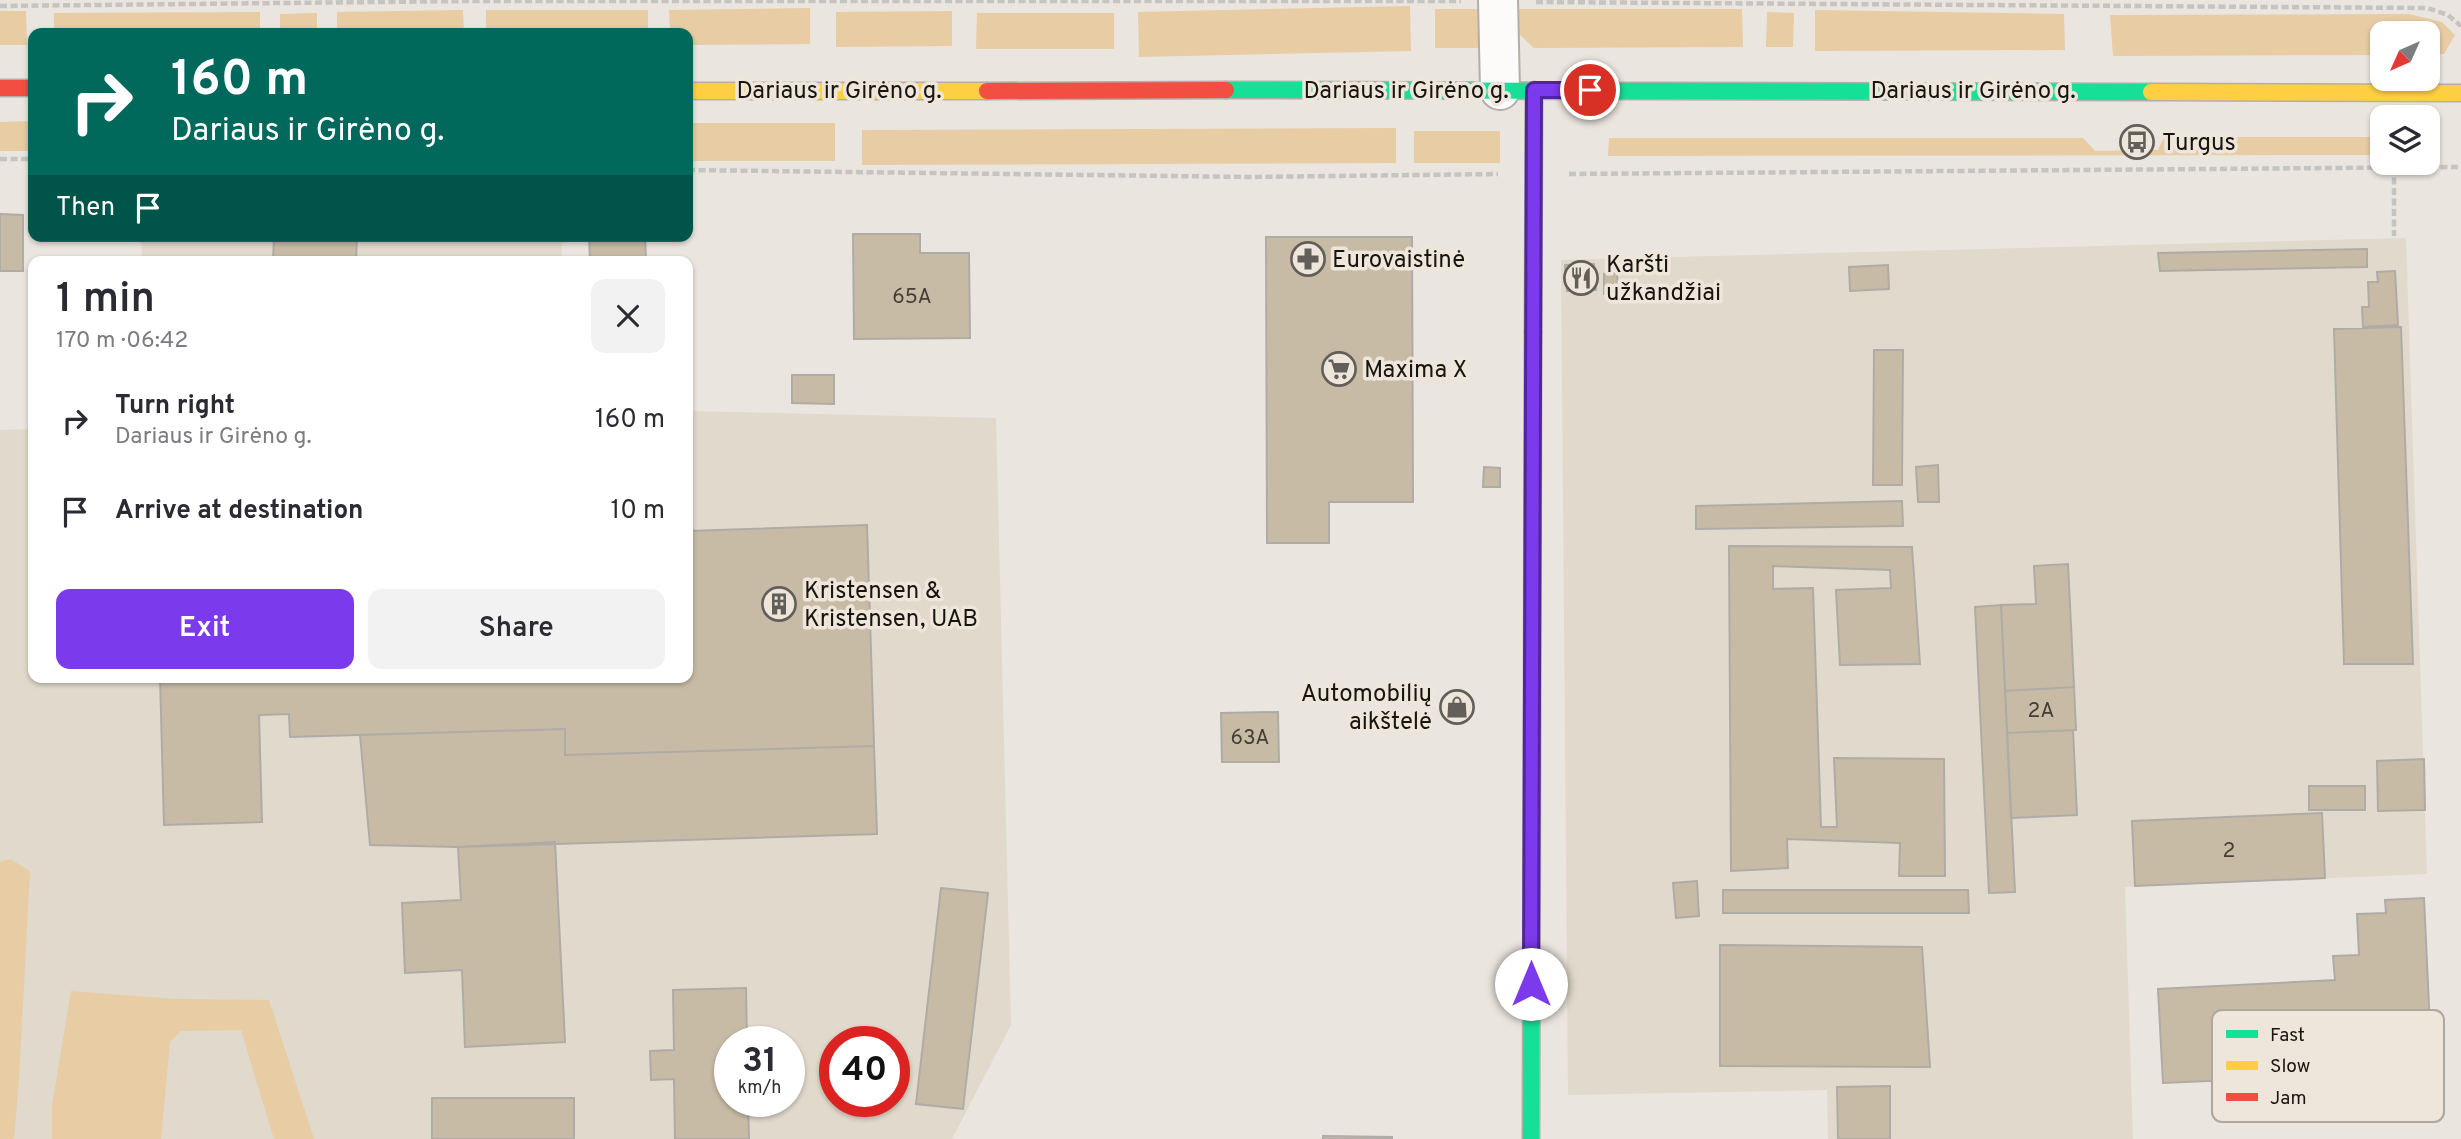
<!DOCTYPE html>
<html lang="en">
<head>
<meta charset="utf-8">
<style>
	body { margin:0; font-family:Overpass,sans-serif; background:#f2f2f3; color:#2b2b33; height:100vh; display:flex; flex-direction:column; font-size:26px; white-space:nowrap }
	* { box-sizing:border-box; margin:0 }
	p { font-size:23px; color:#7c7c81 }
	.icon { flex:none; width:38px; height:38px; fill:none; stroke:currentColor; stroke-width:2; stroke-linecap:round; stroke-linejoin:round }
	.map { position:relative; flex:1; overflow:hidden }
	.details { position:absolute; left:28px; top:256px; width:665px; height:427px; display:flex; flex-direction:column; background:#fff; border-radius:14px; box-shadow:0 2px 5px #0004 }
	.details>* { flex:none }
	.guide { position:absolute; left:28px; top:28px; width:665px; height:214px; border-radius:14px; box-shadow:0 2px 5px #0004; background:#00695c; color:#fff; overflow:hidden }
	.needle { width:46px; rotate:225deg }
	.controls { position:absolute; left:2370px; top:21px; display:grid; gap:14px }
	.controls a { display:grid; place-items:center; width:70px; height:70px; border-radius:14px; background:#fff; box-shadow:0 2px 5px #0004; font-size:35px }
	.speed { position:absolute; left:714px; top:1026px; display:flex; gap:14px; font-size:35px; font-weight:700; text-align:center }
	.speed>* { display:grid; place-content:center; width:91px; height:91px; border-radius:50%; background:#fff; box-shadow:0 2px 5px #0004; line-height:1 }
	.speed small { font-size:18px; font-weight:400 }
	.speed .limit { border:10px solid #d22; background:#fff; color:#111 }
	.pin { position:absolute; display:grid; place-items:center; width:60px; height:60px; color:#fff; margin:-30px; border:4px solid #fff; border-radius:50%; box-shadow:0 2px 7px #0007 }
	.me { position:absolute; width:77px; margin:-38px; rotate:0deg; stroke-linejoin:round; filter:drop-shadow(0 0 5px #0008) }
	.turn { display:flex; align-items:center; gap:24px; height:147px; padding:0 28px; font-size:32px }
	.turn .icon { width:91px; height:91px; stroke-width:2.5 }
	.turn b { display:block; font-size:49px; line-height:60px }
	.then { display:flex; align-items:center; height:66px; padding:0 28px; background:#0003; gap:14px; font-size:26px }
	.round { display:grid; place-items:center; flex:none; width:74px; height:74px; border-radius:14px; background:#f2f2f3 }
	.overview { display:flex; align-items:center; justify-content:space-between; height:119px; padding:0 28px }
	h1 { font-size:42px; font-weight:600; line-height:52px }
	.primary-button { display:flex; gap:14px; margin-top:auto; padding:14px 28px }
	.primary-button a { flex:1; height:80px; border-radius:14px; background:#7c3aed; color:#fff; font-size:28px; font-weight:600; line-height:80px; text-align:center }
	.primary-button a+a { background:#f2f2f3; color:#2b2b33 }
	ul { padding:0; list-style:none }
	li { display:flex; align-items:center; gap:21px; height:91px; padding:0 28px }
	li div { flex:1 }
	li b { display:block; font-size:26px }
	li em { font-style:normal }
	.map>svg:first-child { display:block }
</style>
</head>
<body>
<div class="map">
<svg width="2461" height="1139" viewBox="0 0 2461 1139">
	<rect width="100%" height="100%" fill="#eae5de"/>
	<path fill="#e1d9cb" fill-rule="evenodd" d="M141,236h420l1,25h-420z
		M2406,238l21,636 -302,13 8,252h-305l-1,-49 -259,5 -7,-835z
		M688,411l308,7 15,607 -59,114h-952v-709l33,-1v248h655zM730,1041h59v60h-59zM835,1041h59v60h-59z"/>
	<path fill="#e7cca4" d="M1410,6l1,45 -272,6 -1,-45z
		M810,8v36l-122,1v-12h-18l-1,-23z
		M1435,9h47v39h-47z
		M1517,9h225l1,38 -209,1 -17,-16z
		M463,10l1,23h-127v-21z
		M486,10h162v23h-162z
		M1815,10l249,4 1,36 -250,1z
		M0,11h26l1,34h-27z
		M952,11v35l-116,1v-35z
		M260,12v21h-206v-20z
		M1767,12l27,1 -1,34h-27z
		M317,13v20h-37v-19z
		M977,13h137v36h-138z
		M2409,14l33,8 13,13 -11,19h-17v-21h-45v22l-269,1 -3,-41z
		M33,121v30h-33v-29z
		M688,123h147v38h-147z
		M1396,128v35l-534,2v-35z
		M1414,131h86v32h-86z
		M2164,137h218v18l-774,1 1,-18h474l12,13 63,-1z
		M10,859l20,12 -11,209 -5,59h-14v-277z
		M71,991l103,8 95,1 45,139h-40l-33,-109 -60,1 -11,11 -9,97h-109v-33z"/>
	<path fill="#c8bba6" stroke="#afaba6" stroke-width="2" d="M0,214l23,1v56h-23z
		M853,234h67v19h49l1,85 -116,1z
		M274,236h83l-1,25h-83z
		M589,236h56l1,25h-56z
		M1266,237h146l1,265h-84v41h-62z
		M2367,249v18l-207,4 -2,-18z
		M1594,264l2,26 -29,1 -2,-26z
		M1888,265l1,24 -39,2 -1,-24z
		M2395,271l3,54 -35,2 -1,-20h7l-1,-25h10l-1,-10z
		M1617,273l1,21h-14v-20z
		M2401,327l12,337h-69l-10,-335z
		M1874,350h29l-1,135h-29z
		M792,375h42v29l-42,-1z
		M1938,465l1,37h-21l-2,-35z
		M1484,467l16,1v19h-17z
		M1902,501l1,25 -207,3v-23z
		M867,525l7,221 -309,9v-26l-275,8 -1,-23 -30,1 3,107 -98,3 -4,-148h528v-146z
		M1729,546l183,1 8,117 -80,1 -4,-75 55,-2 -1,-18 -117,-4v23l40,-1 8,239h16l-3,-69 110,1 1,117h-46l1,-33 -113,-4 1,29 -57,3z
		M2068,564l6,123 -69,4 -4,-86 35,-1 -2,-38z
		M2001,605l14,287 -26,1 -14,-286z
		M2074,687l2,43 -69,3 -2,-42z
		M1278,712l1,50h-57l-1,-49z
		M565,729v26l309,-9 3,88 -419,13 -88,-2 -10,-110z
		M2073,730l4,85 -66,3 -4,-85z
		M2424,759l1,51 -47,1 -1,-50z
		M2309,786h56v24h-56z
		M2322,813l3,65 -190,8 -3,-65z
		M555,842l10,200 -100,5 -3,-77 -57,3 -3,-70 59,-3 -3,-53z
		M1697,881l2,35 -23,2 -3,-35z
		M941,888l47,5 -25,216 -47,-5z
		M1723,890h245l1,23h-246z
		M2424,898l8,173 -269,12 -5,-94 177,-9 -2,-24 26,-1 -2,-41 29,-1 -1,-13z
		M1720,945l202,2 8,120 -210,-1z
		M746,988l1,53h-17v60h18l1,38h-74l-1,-60 -23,1 -1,-29 24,-1 -1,-60z
		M1890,1086v53h-52l-1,-52z
		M432,1098h142v41h-142z
		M1323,1136l69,1v2h-69z"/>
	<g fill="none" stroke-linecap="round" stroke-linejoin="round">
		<g stroke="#b2afaa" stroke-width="42">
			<path id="street" d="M1498,0l2,90"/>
		</g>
		<g stroke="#b2afaa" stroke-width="19">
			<path id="fast" d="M1226,90l925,2
				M1531,1139l2,-807"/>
		</g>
		<g stroke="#b2afaa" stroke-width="19">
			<path id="slow" d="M688,91h299
				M2151,92l310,1"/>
		</g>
		<g stroke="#b2afaa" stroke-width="19">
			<path id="jam" d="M0,88h33
				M987,91l239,-1
				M1533,332l1,-242"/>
		</g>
		<path stroke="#c5c4c1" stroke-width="4.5" stroke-dasharray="7 3.5" stroke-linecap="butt" d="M1536,2l891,6 21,7 13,11
			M0,6l472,-5h989
			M0,159h33
			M2394,167v69
			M688,170l563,7 247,-3
			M1569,174l892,-7"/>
		<use href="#street" stroke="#fcfbfa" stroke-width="38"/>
		<use href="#fast" stroke="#16e098" stroke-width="16"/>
		<use href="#slow" stroke="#ffcf43" stroke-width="16"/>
		<use href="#jam" stroke="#f24e42" stroke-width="16"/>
	</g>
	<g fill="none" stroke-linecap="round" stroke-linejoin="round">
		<g stroke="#51269a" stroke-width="18">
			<path id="route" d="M1531,984l3,-894h56"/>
		</g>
		<use href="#route" stroke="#7c3aed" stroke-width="12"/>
	</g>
	<defs>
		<g id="bus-ring" transform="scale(1.75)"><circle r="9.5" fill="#eee6da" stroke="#625e59" stroke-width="1.5"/><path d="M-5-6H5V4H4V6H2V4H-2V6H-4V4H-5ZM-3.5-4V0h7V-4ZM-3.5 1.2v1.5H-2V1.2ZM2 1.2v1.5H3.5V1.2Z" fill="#625e59"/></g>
		<g id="pharmacy-ring" transform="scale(1.75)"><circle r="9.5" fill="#eee6da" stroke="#625e59" stroke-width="1.5"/><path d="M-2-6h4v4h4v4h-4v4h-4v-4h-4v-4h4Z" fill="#625e59"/></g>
		<g id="restaurant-ring" transform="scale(1.75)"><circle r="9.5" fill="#eee6da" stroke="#625e59" stroke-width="1.5"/><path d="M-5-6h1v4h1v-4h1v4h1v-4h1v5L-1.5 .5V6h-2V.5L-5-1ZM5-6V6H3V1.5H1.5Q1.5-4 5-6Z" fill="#625e59"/></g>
		<g id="supermarket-ring" transform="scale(1.75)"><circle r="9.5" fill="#eee6da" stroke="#625e59" stroke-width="1.5"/><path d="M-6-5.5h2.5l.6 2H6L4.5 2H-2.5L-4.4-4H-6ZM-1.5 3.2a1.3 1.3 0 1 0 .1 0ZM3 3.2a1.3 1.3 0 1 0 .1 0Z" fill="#625e59"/></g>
		<g id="building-ring" transform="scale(1.75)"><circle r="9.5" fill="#eee6da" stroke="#625e59" stroke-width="1.5"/><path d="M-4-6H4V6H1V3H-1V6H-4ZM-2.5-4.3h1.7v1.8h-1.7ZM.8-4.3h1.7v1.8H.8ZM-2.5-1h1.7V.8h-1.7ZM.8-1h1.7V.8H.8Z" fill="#625e59"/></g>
		<g id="shop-ring" transform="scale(1.75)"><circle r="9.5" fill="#eee6da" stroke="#625e59" stroke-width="1.5"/><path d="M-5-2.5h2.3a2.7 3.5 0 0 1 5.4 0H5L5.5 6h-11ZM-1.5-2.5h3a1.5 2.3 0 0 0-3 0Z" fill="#625e59"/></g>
	</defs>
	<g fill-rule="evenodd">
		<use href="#bus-ring" x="2137" y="142"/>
		<use href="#pharmacy-ring" x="1308" y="259"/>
		<use href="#restaurant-ring" x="1581" y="278"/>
		<use href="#supermarket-ring" x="1339" y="369"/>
		<use href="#building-ring" x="779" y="604"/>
		<use href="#shop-ring" x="1457" y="707"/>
	</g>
	<g text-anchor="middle" stroke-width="7" stroke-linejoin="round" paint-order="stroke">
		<g font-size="21" fill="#443e36">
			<text x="912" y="303">65A</text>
			<text x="2041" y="717">2A</text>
			<text x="1250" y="744">63A</text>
			<text x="2229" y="857">2</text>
		</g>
		<g font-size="24" fill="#181511" stroke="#eee6da">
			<text x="839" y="98">Dariaus ir Girėno g.</text>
			<text x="1406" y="98">Dariaus ir Girėno g.</text>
			<text x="1973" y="98">Dariaus ir Girėno g.</text>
		</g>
		<g font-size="24" fill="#181511" stroke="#eee6da" text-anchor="start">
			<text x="2162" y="150">Turgus</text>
			<text x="1332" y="267">Eurovaistinė</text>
			<text x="1606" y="272">Karšti<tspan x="1606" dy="28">užkandžiai</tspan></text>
			<text x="1364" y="377">Maxima X</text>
			<text x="804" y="598">Kristensen &amp;<tspan x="804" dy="28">Kristensen, UAB</tspan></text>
			<text x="1432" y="701" text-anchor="end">Automobilių<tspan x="1432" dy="28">aikštelė</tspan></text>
		</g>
	</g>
	<rect x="2212" y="1010" width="232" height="112" rx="10" fill="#eee6da" stroke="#aea79e" stroke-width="2"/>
	<rect x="2226" y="1030" width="32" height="8" fill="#16e098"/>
	<rect x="2226" y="1061" width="32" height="9" fill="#ffcf43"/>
	<rect x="2226" y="1093" width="32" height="8" fill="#f24e42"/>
	<g font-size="19" fill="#181511">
		<text x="2270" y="1041">Fast</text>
		<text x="2270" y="1072">Slow</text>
		<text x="2270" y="1104">Jam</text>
	</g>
</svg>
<div class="controls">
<a><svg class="needle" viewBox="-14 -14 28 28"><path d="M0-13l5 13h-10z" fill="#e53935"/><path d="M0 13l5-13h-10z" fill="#7c7c81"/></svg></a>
<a><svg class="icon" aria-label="layers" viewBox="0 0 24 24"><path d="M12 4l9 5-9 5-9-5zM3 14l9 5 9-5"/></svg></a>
</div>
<div class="speed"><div>31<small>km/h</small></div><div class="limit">40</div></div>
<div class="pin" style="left:1590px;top:90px;background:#d93025"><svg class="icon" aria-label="arrive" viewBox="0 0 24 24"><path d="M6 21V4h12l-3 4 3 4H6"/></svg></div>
<svg class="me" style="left:1531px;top:984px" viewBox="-20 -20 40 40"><circle r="19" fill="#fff"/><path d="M0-13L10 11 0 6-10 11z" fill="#7c3aed"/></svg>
<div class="guide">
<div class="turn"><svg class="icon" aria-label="right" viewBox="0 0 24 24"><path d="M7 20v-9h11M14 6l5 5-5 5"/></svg><div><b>160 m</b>Dariaus ir Girėno g.</div></div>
<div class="then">Then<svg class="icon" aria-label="arrive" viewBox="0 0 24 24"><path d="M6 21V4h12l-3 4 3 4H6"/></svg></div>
</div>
<section class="details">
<div class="overview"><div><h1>1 min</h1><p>170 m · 06:42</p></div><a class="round"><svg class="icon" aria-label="close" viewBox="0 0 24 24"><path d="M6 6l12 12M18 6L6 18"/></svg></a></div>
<ul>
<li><svg class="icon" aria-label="right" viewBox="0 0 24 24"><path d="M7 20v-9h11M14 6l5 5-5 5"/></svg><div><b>Turn right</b><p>Dariaus ir Girėno g.</p></div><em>160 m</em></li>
<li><svg class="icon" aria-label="arrive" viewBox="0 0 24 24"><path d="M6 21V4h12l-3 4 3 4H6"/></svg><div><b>Arrive at destination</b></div><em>10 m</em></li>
</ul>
<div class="primary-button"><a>Exit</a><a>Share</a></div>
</section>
</div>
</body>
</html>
